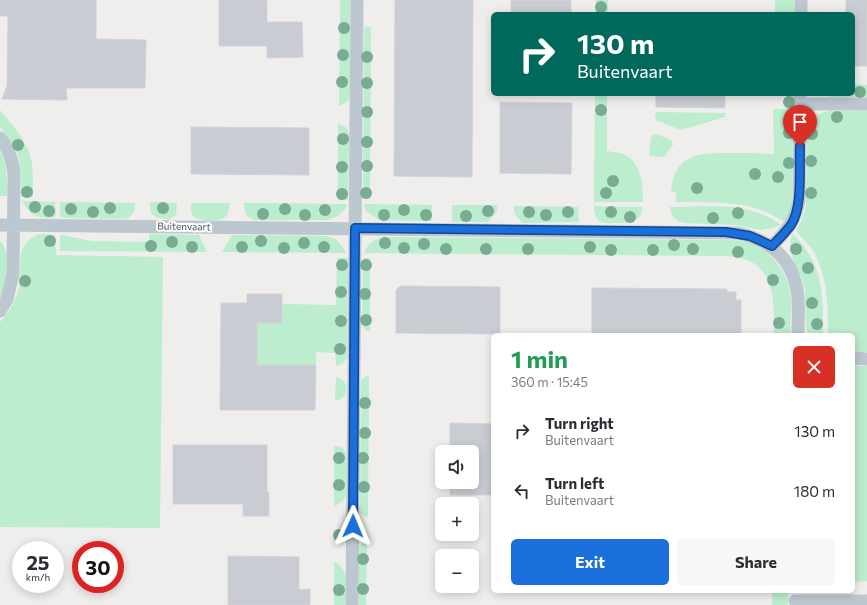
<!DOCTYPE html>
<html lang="en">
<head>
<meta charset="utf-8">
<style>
	body { margin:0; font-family:Commissioner,sans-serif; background:#f7f7f7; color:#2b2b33; height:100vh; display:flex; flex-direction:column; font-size:15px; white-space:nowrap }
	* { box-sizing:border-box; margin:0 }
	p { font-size:13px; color:#7c7c81 }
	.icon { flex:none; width:22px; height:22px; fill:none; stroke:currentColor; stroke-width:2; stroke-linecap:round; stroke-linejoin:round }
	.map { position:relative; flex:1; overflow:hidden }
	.details { position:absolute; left:491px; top:333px; width:364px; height:260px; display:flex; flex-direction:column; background:#fff; border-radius:6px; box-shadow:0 2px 10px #0003 }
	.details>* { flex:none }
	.guide { position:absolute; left:491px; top:12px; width:364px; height:84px; border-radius:6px; box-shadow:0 2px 10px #0003; background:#00695c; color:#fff; overflow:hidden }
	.buttons { position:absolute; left:435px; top:445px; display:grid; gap:8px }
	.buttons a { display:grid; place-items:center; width:44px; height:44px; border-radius:6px; background:#fff; box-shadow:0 2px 10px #0003; font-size:20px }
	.speed { position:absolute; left:12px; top:541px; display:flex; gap:8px; font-size:20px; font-weight:700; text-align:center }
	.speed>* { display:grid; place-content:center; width:52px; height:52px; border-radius:50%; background:#fff; box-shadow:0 2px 10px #0003; line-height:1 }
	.speed small { font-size:10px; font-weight:400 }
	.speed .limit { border:6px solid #d22; background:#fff; color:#111 }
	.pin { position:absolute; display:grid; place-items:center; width:34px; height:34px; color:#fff; margin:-41px -17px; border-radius:50% 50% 50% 0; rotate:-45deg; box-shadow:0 0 4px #0007 }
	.pin .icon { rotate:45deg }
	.me { position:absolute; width:44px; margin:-22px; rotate:1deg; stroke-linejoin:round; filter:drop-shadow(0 0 3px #0008) }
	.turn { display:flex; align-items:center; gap:14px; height:84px; padding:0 20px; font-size:18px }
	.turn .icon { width:52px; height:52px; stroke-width:2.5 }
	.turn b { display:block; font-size:28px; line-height:34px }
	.round { display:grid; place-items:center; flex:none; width:42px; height:42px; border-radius:6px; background:#f7f7f7 }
	.summary { display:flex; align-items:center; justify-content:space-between; height:68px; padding:0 20px }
	h1 { font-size:24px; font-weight:700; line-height:30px; color:#1e9e55 }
	.action { display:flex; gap:8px; margin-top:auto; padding:8px 20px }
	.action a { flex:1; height:46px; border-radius:6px; background:#1b6fdb; color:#fff; font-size:16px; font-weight:700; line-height:46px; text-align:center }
	.action a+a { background:#f7f7f7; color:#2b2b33 }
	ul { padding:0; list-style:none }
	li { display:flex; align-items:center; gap:12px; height:60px; padding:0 20px }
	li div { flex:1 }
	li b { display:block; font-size:15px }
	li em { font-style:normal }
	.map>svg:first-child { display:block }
</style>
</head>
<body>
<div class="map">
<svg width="867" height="605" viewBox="0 0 867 605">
	<rect width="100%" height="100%" fill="#f0eded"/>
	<path fill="#bbedce" d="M340,0h10v96l-3,6 -8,4z
		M596,0h12v14h-13z
		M775,0h19v14h-19z
		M365,27h6l-1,172h-7l1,-168z
		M853,84l14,1v12h-35l-14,-3h35z
		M595,94h12v57c4,1 9,1 13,2 21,6 23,30 23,49h-49z
		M786,94h7l-1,108 -2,10 -6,10c-33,-23 -69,-19 -108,-20v-10h-5c3,-39 28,-39 60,-39 14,0 28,0 43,1l-1,-45h13z
		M0,110c13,16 28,31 32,53 1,11 1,23 1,34h-12c0,-16 1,-32 -5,-47 -3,-7 -15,-20 -16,-24 0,-5 0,-11 0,-16z
		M829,111h38v241h-14v-17h-25c0,-29 0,-56 -14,-83 -5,-8 -13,-14 -18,-22l5,-8 5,-15 1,-75c3,-12 10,-19 22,-21z
		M656,112l69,1v4l-44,13 -25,-10 -1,-3z
		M338,123l9,5 2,7 -1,65h-10z
		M654,134h3l15,7 1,4 -9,12 -14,-1 -1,-2 2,-17z
		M0,150c8,14 7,31 7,46h-7z
		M22,201l33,1 1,14 -3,2c-16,0 -23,-2 -31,-17z
		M60,202l75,1c0,9 -1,12 -9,16l-62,-1 -4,-2z
		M150,202l27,1 -1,12 -6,4 -13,-1 -6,-5z
		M191,203h39c-1,6 -1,11 -6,15 -6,4 -26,3 -31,-2 -3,-4 -2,-9 -2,-13z
		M244,203l103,1 -1,4 -8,8 -10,4h-73c-9,-3 -11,-7 -11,-17z
		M364,204l68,1v16l-53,-1 -13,-9z
		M452,205h45v7l-9,10h-36z
		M514,206l64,1 1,15 -57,1 -8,-10z
		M594,206l49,1c-2,17 -15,16 -29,16 -4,0 -11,1 -15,-2 -4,-4 -5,-9 -5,-15z
		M670,207c36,0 81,-6 111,18l-7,3 -13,2 -26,-5 -51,-2c-8,-2 -13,-7 -14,-16z
		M39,234l16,1 1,20 107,2 -3,271 -160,-1v-205c9,-10 16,-21 19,-35 5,-22 -7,-41 20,-53z
		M149,234l50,1 8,17 -147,-1v-15l2,-1 30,6 57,1z
		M793,234c31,32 30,59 30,101h-15c-5,-17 0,-36 -5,-53 -5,-15 -19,-32 -10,-48z
		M232,235l95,1 10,4 10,13 -125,-1z
		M385,237l336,3c8,0 17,0 25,2 22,6 40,27 44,49 3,14 0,30 0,44h-16c0,-28 3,-68 -33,-77 -5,-1 -10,-1 -15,-2l-362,-3c4,-10 10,-14 21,-16z
		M0,241c2,2 4,5 5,8 5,11 0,39 -5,49z
		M337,258h11l-1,97c-1,7 -5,10 -11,11l-1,-13 -19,-1v13h-59v-42h25l1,-19 53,1z
		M363,258h7v73h-4l-4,-6z
		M853,366h14v215l-14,1z
		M366,376h3l-1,141 -5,-1 -3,-4 1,-128 1,-5z
		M336,377c9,2 13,9 9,18l-6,5h-4z
		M334,446l8,1 4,7v41l-3,6 -9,5z
		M367,541l-1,64h-7v-59z
		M334,562c17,6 11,29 11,43h-11z
		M772,591h16v14h-16z"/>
	<path fill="#c9ccd2" stroke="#d1d3d8" d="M0,0h96v39l50,1 -1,48h-79l1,12 -65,-1 5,-13 1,-70h-8z
		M219,0h48v22h35l1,35 -36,1v-12h-48z
		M395,0h78l-1,177 -78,-1z
		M511,0h60v14h-60z
		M846,0h21v66h-14v-52h-7z
		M656,94h69v14l-69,-1z
		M500,102l72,1 -1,71 -71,-1z
		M191,127l118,1v47l-118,-1z
		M400,286l100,1v47l-104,-1v-43z
		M592,288l135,1v3h9v8h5v35h-149z
		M247,294h35v29h-25v42h59l-1,45h-95l1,-107h26z
		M450,423l43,1v71h-43v-13h22v-30h-22z
		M173,445h94v47h2v24h-26v-12h-70z
		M228,556l71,1v33l11,-1v16h-82z"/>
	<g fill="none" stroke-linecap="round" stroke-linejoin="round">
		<path stroke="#bdc7cf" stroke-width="13" d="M801,14v-14
			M800,104h67
			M0,138c9,11 12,21 14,35l-1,101 -6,25 -7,12
			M0,225l738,8c35,8 57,28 60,65 1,12 0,25 0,37
			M772,246c14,-15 23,-24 27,-45l1,-107
			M853,358l14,1
			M795,601h72
			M352,605l5,-605"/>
	</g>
	<g fill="#79ad93">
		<circle cx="601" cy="7" r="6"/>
		<circle cx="344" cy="28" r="6"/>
		<circle cx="343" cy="55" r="6"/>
		<circle cx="367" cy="57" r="6"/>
		<circle cx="342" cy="82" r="6"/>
		<circle cx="367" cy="83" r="6"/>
		<circle cx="860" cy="92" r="6"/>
		<circle cx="789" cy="102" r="6"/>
		<circle cx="601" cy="110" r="6"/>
		<circle cx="367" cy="112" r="6"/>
		<circle cx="837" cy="117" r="6"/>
		<circle cx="789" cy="133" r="6"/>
		<circle cx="812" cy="134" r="6"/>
		<circle cx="343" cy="139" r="6"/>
		<circle cx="367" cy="142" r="6"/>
		<circle cx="18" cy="145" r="6"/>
		<circle cx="811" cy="161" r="6"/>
		<circle cx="789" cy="163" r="6"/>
		<circle cx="367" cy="166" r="6"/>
		<circle cx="342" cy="167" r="6"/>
		<circle cx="755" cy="174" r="6"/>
		<circle cx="778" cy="177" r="6"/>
		<circle cx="613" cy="181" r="6"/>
		<circle cx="697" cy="188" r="6"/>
		<circle cx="27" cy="192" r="6"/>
		<circle cx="366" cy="193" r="6"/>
		<circle cx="606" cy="193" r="6"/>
		<circle cx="811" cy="193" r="6"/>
		<circle cx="342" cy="194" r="6"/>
		<circle cx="35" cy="207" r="6"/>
		<circle cx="110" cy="208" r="6"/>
		<circle cx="163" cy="208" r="6"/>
		<circle cx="71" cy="209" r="6"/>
		<circle cx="285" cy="209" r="6"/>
		<circle cx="325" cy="210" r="6"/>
		<circle cx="404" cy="210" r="6"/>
		<circle cx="49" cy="211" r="6"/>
		<circle cx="488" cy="211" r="6"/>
		<circle cx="93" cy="212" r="6"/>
		<circle cx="529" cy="212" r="6"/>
		<circle cx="568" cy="212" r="6"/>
		<circle cx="611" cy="212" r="6"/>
		<circle cx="738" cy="213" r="6"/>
		<circle cx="263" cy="214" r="6"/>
		<circle cx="305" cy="215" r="6"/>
		<circle cx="384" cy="215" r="6"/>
		<circle cx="426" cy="215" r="6"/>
		<circle cx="546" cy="215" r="6"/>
		<circle cx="466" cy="216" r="6"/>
		<circle cx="630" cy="217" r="6"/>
		<circle cx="713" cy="218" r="6"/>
		<circle cx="50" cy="241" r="6"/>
		<circle cx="261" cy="241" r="6"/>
		<circle cx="172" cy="242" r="6"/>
		<circle cx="304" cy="243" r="6"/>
		<circle cx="385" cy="243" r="6"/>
		<circle cx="424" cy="244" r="6"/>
		<circle cx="674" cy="245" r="6"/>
		<circle cx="151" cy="246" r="6"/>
		<circle cx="192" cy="247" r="6"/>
		<circle cx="242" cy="247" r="6"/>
		<circle cx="324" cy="247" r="6"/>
		<circle cx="590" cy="247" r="6"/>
		<circle cx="284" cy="248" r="6"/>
		<circle cx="404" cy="248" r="6"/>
		<circle cx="446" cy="249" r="6"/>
		<circle cx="486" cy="249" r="6"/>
		<circle cx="528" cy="249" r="6"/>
		<circle cx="693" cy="249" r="6"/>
		<circle cx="796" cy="249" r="6"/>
		<circle cx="611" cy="250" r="6"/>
		<circle cx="653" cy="250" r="6"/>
		<circle cx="738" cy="252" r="6"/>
		<circle cx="342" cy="265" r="6"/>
		<circle cx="366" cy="265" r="6"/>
		<circle cx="808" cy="268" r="6"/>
		<circle cx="773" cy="280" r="6"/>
		<circle cx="25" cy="281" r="6"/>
		<circle cx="341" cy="292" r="6"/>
		<circle cx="365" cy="294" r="6"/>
		<circle cx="812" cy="303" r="6"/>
		<circle cx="366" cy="320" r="6"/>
		<circle cx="341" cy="321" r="6"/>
		<circle cx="779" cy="323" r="6"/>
		<circle cx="817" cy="324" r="6"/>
		<circle cx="340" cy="349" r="6"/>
		<circle cx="365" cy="403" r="6"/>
		<circle cx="365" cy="433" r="6"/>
		<circle cx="339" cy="458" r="6"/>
		<circle cx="363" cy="458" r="6"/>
		<circle cx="339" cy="485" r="6"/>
		<circle cx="364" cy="487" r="6"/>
		<circle cx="339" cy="535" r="6"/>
		<circle cx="363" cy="559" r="6"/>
		<circle cx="363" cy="589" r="6"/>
		<circle cx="339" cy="590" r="6"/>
	</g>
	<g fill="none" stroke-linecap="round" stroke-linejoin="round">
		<g stroke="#12488e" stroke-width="10">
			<path id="route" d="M353,526l2,-298 371,4 24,4 22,10c6,-6 13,-13 19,-21 12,-18 8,-57 9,-79"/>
		</g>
		<use href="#route" stroke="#1b6fdb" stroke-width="7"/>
	</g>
	<g text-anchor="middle" stroke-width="4" stroke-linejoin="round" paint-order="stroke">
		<g font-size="10" fill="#45505a" stroke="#fff">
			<text transform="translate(184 226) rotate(1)" y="4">Buitenvaart</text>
		</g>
	</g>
</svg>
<div class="buttons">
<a><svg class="icon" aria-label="sound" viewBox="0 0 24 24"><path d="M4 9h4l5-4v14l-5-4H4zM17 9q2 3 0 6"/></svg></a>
<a>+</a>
<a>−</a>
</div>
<div class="speed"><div>25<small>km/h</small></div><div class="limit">30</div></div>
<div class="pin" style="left:800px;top:146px;background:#d93025"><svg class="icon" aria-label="arrive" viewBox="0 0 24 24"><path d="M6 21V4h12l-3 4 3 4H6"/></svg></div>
<svg class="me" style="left:353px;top:526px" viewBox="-20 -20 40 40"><path d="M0-17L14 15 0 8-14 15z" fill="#1b6fdb" stroke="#fff" stroke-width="4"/></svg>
<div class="guide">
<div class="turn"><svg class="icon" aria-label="right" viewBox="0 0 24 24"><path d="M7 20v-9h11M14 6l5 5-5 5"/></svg><div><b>130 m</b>Buitenvaart</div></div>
</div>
<section class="details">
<div class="summary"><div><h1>1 min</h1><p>360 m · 15:45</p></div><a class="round" style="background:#d93025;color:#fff"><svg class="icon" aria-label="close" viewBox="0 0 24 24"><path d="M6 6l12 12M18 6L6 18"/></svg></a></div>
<ul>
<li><svg class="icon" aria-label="right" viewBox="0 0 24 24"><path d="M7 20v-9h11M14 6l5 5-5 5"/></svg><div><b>Turn right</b><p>Buitenvaart</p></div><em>130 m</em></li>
<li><svg class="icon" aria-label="left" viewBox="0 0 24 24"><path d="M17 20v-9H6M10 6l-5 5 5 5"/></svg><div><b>Turn left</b><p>Buitenvaart</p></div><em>180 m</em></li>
</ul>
<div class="action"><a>Exit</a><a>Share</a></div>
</section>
</div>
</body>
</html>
